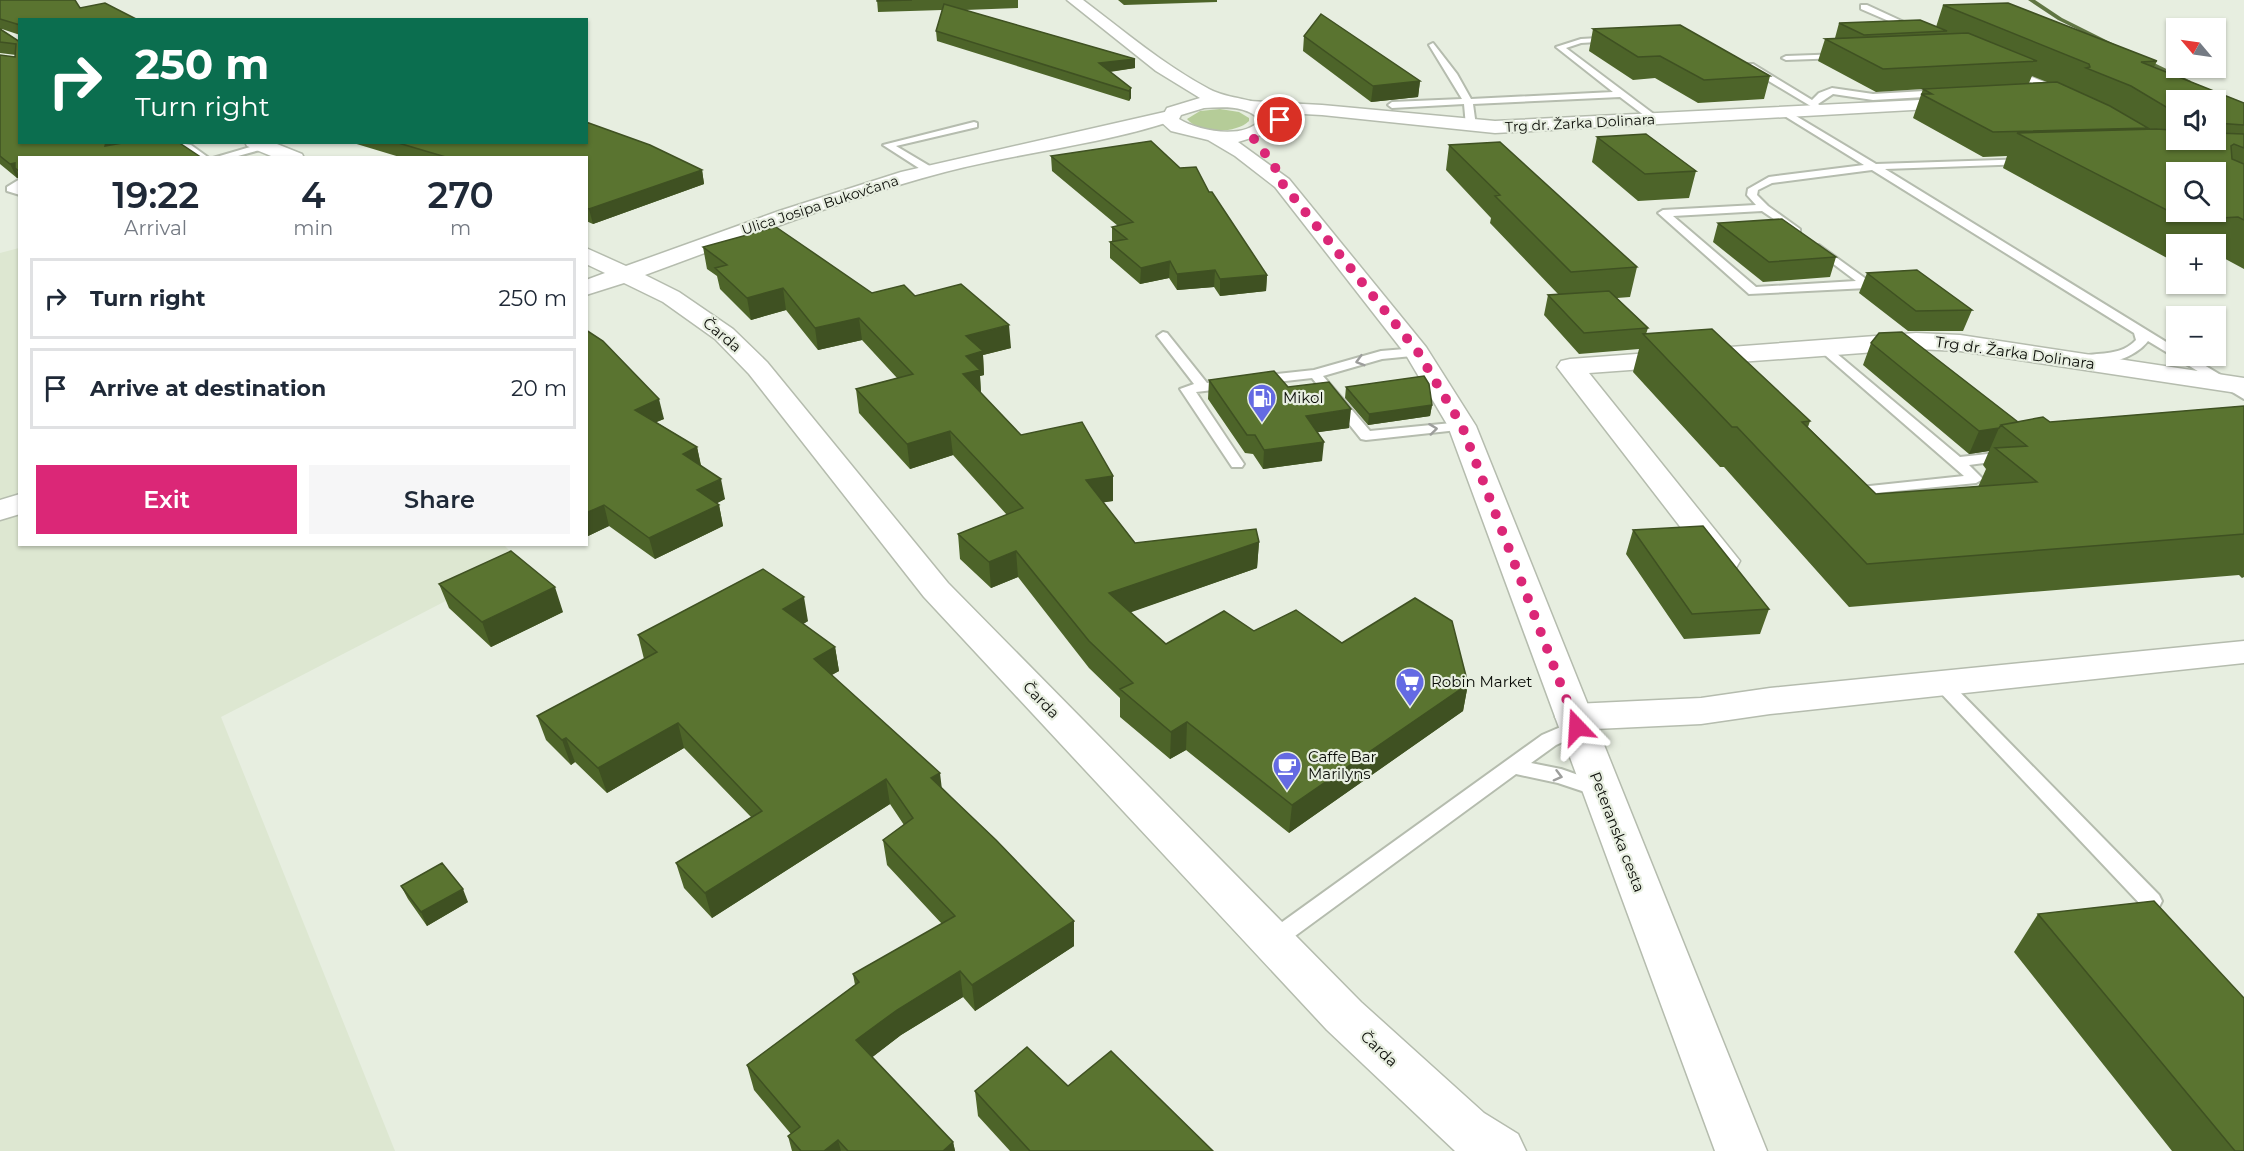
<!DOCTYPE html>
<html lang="en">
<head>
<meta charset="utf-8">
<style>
	body { margin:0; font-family:Montserrat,sans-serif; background:#f6f6f7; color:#1f2937; height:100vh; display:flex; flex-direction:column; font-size:22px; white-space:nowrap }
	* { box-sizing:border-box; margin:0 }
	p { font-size:20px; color:#747a83 }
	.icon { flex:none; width:33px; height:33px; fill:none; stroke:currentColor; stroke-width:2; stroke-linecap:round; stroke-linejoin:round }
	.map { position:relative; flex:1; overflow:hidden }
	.panel { position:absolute; left:18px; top:156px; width:570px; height:390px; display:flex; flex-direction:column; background:#fff; border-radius:0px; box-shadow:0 2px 4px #0004 }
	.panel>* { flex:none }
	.hud { position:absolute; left:18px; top:18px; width:570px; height:126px; border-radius:0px; box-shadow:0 2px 4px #0004; background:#0b6e4f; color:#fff; overflow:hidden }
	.needle { width:39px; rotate:299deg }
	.fabs { position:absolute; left:2166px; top:18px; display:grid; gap:12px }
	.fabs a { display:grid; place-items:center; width:60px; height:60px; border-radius:0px; background:#fff; box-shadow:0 2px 4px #0004; font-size:30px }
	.pin { position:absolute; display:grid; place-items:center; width:51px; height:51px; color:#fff; margin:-26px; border:3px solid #fff; border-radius:50%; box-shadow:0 2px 6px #0007 }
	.me { position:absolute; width:66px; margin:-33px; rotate:340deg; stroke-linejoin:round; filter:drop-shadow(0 0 4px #0008) }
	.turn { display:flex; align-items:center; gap:21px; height:126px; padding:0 18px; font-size:27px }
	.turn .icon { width:78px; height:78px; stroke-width:2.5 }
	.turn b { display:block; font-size:42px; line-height:51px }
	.eta { display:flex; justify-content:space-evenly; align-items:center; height:102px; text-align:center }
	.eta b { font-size:36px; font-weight:600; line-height:42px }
	.cta { display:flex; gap:12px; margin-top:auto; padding:12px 18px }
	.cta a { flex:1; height:69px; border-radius:0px; background:#db2777; color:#fff; font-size:24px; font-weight:600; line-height:69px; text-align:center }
	.cta a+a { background:#f6f6f7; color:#1f2937 }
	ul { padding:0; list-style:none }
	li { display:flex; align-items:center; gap:18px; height:81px; margin:0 12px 9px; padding:0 6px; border:3px solid #e0e1e3; border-radius:0px }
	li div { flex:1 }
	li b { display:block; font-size:22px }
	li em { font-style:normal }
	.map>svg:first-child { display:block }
</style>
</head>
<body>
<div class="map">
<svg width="2244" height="1151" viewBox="0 0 2244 1151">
	<rect width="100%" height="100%" fill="#e7eee0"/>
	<path fill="#dde7d1" d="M19,248l1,296h483l18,18 -300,155 174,434h-395v-898z"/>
	<path fill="#b5cc98" d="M1220,109l19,3 10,6v3c-13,13 -50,13 -62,-2l13,-8z"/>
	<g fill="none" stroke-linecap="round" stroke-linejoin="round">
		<path fill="#607543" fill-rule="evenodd" d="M2028,0h7l27,18 56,28 -5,1 -55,-27z
			M2140,58h4l47,23 -5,1 -46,-22z"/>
		<g stroke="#b5bcae" stroke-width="4">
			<path id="lane" d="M1861,5h6l52,24 -7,2 -51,-22z
				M1616,37l-3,4 -32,2 -15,5 93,70v4h-6l-33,-25 -147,7 3,22 -5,3 -5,-3 -2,-22 -72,4 -4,-3 4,-3 70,-3 -33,-54 4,-2 24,31 14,25 142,-7 -57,-45 25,-8z
				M1843,54l-3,4 -54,2 -4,-2 4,-2z
				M1747,64h6l59,36 7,-7 13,-5 41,6 69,-4 4,3 -4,3 -69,4 -40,-6 -15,10 10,7 -4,3 -77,-46z
				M2010,68l51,21 1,2 -7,2 -48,-21z
				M1786,110l90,54 154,-5 2,2 -5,3 -142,5 291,179v8h13l55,33v10l-96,-58c-14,18 -44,26 -66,21v-6c20,-4 39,0 54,-16l-2,-7 -262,-163 -100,13 -14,7 -1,5 11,11 32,23v4l-4,1 -34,-23 -89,5 83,71 100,-6 -41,-31 -2,-2 6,-3 54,39 -6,4 -118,6 -91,-81 5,-3 93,-5 -9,-10 1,-6 21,-12 95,-12 -81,-50v-4z
				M974,122l3,1v4l-81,19 37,22v4h-8l-42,-27z
				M173,142l18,3 18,13c-13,0 -20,-10 -32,-10 -20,0 -41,10 -64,10z
				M264,143l5,3 -2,2 -36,10h-18z
				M20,179v16l-13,-4v-4z
				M1163,332l4,1 40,50 23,-3 7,4 -7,4 -34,4 48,72 -2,3h-10l-52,-78 14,-5 -37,-48z
				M1823,342l137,115 46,-5 7,4 -7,4 -37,5 14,14 -7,4 -130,13 -3,-3 8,-5 113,-12 -146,-127v-6z
				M1417,348l6,4 -1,3 -40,4 -59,17 47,55 92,-9 5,1 2,3 -2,3 -101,11 -5,-1 -49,-61 -53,6 -7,-4 7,-4 55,-6 67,-19z
				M1941,677l6,2 212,216 3,6 -3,6 -8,3 -8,-3 -208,-220 -3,-4 3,-4z
				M1577,720l7,2 2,5 -2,5 -28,13 -25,18 30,6 46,16 3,5 -3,5 -7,2 -42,-14 -42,-9 -236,173 -8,3 -8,-3 -3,-6 3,-6 278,-200z"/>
		</g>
		<g stroke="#b5bcae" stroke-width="3">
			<path id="street" d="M1960,98l6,1 3,4 -3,4 -471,26 -173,-18 -73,-4 -9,-5 9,-5 73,4 173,16z
				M1169,111l6,1 3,4 -3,4c-74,25 -154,32 -230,52 -102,27 -201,67 -300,103l34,17 54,37 34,33 181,221 413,419 123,111 34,21 8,17h-71l-128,-121 -403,-433 -175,-223 -34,-35 -52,-37 -39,-19 -38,12v-15l19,-7 -19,-9v-16l40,18 153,-55 122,-39z
				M245,142h27l30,12 2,4h-28l-29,-12z
				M1916,333l44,2 284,43v16l-284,-43 -44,-2 -327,24 151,188 -4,7 -12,3 -12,-3 -155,-201 4,-6 9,-2z
				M20,494v20l-20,6v-20z
				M2244,641v22l-474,51 -69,10 -127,6 -13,-4 -6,-9 6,-9 13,-4 127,-6 69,-10z"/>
		</g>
		<g stroke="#b5bcae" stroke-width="3">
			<path id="secondary" d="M1067,0h16c41,31 81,65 126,89 24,13 53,6 70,31l-9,12 -32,10 51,37 137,168 50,79 291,725h-52l-267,-725 -42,-71 -131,-168 -40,-31 -27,-16 -37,-9 -11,-10 7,-13 33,-10 -44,-27zM1204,108c20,-1 42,-3 56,12 -16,20 -62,11 -81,-1l2,-4z"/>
		</g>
		<use href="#lane" fill="#fff" fill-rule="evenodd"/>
		<use href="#street" fill="#fff" fill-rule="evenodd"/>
		<use href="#secondary" fill="#fff" fill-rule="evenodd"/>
	</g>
	<path fill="#4d6429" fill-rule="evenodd" d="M0,0l20,20v15l-18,-6v1l18,12v136h-3l-17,-14v-109l15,2 1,-2 -16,-2z
		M877,0h141v8l-53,2 170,49v9l-25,4 21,16v10l-2,3 -192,-60 -1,-10 6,-21 -64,2z
		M1118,0h99v2l-93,3z
		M1943,5l214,56 -3,6 90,36v166l-26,-14h-2v-11h-40v14h-9l-164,-90 4,-12 -24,1 -70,-39 10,-29 -47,3 -58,-31 7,-22 11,-1h-1l4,-15 97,4zM2032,76l15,6 -18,1zM2176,100h40v40h-40z
		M1593,29l177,47 -6,23 -66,4 -43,-25 -22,2 -44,-29z
		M1304,36l116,45 -2,16 -47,5 -68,-51z
		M1597,137l99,34 -7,27 -51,3 -46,-39z
		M350,142h236l116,28 2,14 -111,40 -7,-3v-63h-183z
		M1449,145l188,122 -7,30 -13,1 31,30 -2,6 164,87 -2,6 68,67 102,-7 8,-18 -3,-4 6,-14 -20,3 -106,-89 8,-22 147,79h32l194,-16v171l-2,1 -3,-3 -390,32 -125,-140h-4l-87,-95 6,-23 -60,5 -35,-39 4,-20 10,-1 -68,-71 1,-5 -45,-48z
		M1051,156l129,12 29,24 58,83 -1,16 -46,5 -6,-9 -37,3 -8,-12 -29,6 -30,-26v-16h2v-15l6,-1 -66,-55z
		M1718,223l118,34 -6,20 -67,5 -50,-40z
		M703,247l169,46 43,3 96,52 -28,7 1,20 -4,1 1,18 40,41 92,41v25l-10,1 32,41 124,-1 -2,26 -127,44 36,32 88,-13 88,12 126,41 -5,27 -174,122 -103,-83 -16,9 -50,-42v-19l-31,-30 -71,-91 -27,11 -31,-29 -2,-25 49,-19 -54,-60 -43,14 -51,-56 -3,-24 41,-11 -35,-38 -44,10 -32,-40 -35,10 -31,-31 -3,-13 -10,-7z
		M1867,273l105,37 -9,21h-55l-49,-38z
		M586,330l78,89 -8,3 41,25 4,18 24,34 -8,4 2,2 4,21 -68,33 -46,-33 -23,11z
		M1209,380l79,7 61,41 -31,4 4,29 -59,8 -10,-15 -8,-1 -37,-54z
		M1346,387l86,18 -2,11 -62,9 -23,-27z
		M1633,530l136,79 -9,25 -76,5 -58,-85z
		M439,584l124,28 -72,35 -42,-39z
		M808,621l-5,3 32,23 4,24 -8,4 243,246v25l-99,65 -12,-14 -62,38 -29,22 81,85 2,9h-163l-4,-15 3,-2 -37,-44 -7,-25 108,-80 -2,-11 89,-50 -55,-59 -4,-25 21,-15 -14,-21 -178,114 -28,-30 -8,-25 75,-46 -67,-69 -77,45 -32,-31 -4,3 -25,-25 -9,-24 107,-57 -6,-24z
		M401,886l67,16 -41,24 -19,-27z
		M2038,914l206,237h-72l-158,-199z
		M1068,1086l145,65h-203l-32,-35 -3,-25z"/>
	<path fill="#3f5122" d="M1135,59v9l-36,5v-10z
		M1420,81l-2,16 -47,5 2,-16z
		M1131,88v10l-2,3v-10z
		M106,142h24l-25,4z
		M15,163v5l5,10h-3l-7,-14z
		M702,170l2,14 -111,40 -4,-15z
		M1170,261l-1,17 -29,6 1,-16z
		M1215,270l-1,17 -37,3v-16z
		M1267,275l-1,16 -46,5v-17z
		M783,288l3,22 -35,10 -4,-22z
		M859,318l3,22 -44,10 -3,-22z
		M1009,325l2,23 -28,7 1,20 -4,1 1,18 -18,-20 3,-38z
		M659,399l5,20 -24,10 -5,-19z
		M1432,405l-2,11 -62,9 1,-11z
		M1351,409l-2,19 -44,6 1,-18z
		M1999,428l-10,23 -20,3 10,-23z
		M950,431l3,24 -43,14 -3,-25z
		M1324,442l-2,19 -59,8 1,-19z
		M697,447l4,20 -18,-13z
		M1113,476v25l-27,4v-25z
		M721,479l4,20 -23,12 -5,-21z
		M604,505l5,21 -23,11v-24z
		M719,505l4,21 -68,33 -6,-21z
		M1259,542l-2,26 -148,52v-27z
		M1016,551l2,26 -27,11 -2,-26z
		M555,587l8,25 -72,35 -9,-25z
		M804,597l4,24 -20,12 -5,-24z
		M835,647l4,24 -21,12 -4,-24z
		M1468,684l-5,27 -174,122 3,-28z
		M1187,722l-1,28 -16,9 1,-27z
		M678,723l6,25 -77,45 -9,-25z
		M566,738l9,24 -4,3 -9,-25z
		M940,773l3,25 -12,-20z
		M886,779l4,25 -178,114 -7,-25z
		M463,889l5,13 -41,24 -6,-14z
		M1074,921v25l-99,65 -3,-26z
		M960,971l3,26 -62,38 -40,31 -5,-26 41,-30z
		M838,1140l3,11h-17z
		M953,1142l2,9h-12z"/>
	<path fill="#5a7430" stroke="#3f5122" stroke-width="1.5" fill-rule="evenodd" d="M0,0h75l5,8 25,-5 33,17h-118v5l-20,-6z
		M877,0h35l-35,1z
		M2008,3l149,58 -16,1 103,41v22l-28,-2v-23h-40v13l-45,-27 -45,-18 4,-1 -1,-3 -146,-59z
		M944,4l191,55 -36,4 32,25 -2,3 -193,-60z
		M1321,14l99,67 -47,5 -69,-50z
		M1920,20l27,11 -83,4 -25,-12z
		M1680,25l90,51 -66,4 -44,-24 -22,1 -45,-28z
		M0,29l20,13v100h86l-1,4 23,-4h50l24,16h-182v14l-5,-4v-5l-5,1 -10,-8v-101l15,2 1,-13 -16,-2z
		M1968,33l69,28 -154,8 -58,-30z
		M2057,82l53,24 38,22 -155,4 -72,-38h11l-9,-5z
		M586,122l64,23 52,25 -113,39 -3,-1v-50h-137l-54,-16h191z
		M2156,129l15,1 5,3v7h12l5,2 2,-2h21v-7l28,1v14l-10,-4 -3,2 1,13 12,5v56l-6,-3 -52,3 -169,-87zM2176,172h40v40h-40z
		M1646,134l50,37 -51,3 -48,-37z
		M1151,141l29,27 16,-1 13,25h3l55,83 -47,4 -5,-9 -38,4 -7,-13 -29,7 -31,-26 17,-3 -15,-12 21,-5 -82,-66z
		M1500,142l137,125 -66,5 -76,-76 5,-1 -51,-50z
		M1782,219l54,38 -67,5 -51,-39z
		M776,227l96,66 32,-8 11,11 46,-12 48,41 -43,11 17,15 -17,5 14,14 -17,4 58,61 61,-13 31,54 -27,4 49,63 121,-14 3,13 -150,51 57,51 58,-33 30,20 42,-21 46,33 73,-45 37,23 16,63 -176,121 -105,-83 -16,10 -51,-43 13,-6 -44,-42 -73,-90 -27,11 -31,-28 65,-26 -73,-77 -43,13 -51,-55 57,-15 -54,-56 -44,10 -32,-40 -36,10 -32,-30 12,-3 -24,-18z
		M1917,270l55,40 -56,1 -49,-38z
		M1609,291l39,37 -64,5 -36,-38z
		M1712,329l98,92 -8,1 74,72 161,-12 -42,-34 32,-2 -26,-21 42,-8 7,5 194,-16v128l-377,30 -130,-137h-5l-89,-93z
		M586,330l17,11 56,58 -24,11 62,37 -14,7 38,25 -24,11 22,15 -70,33 -45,-33 -18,8z
		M1902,332l116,90 -17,3 -2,3 -20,3 -108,-88 8,-10z
		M1274,371l14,16 41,-5 22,27 -45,7 18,26 -60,8 -9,-15h-8l-38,-55z
		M1424,376l5,8 3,21 -63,9 -23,-27z
		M1703,526l66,83 -77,5 -59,-84z
		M511,551l44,36 -73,35 -43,-38z
		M763,569l41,28 -21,12 52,38 -21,12 126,114 -9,5 65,62 78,81 -102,64 -12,-14 -63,39 -41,30 97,102 -10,9h-95l-10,-11 -14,11h-23l-13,-15 12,-9 -53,-62 112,-83 -6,-8 102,-58 -72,-76 30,-22 -27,-39 -181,114 -29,-30 86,-52 -84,-88 -80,45 -32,-30 -4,2 -25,-24 120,-64 -19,-17z
		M442,863l21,26 -42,23 -20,-26z
		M2154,901l90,97v153h-9l-197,-237z
		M1027,1047l41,39 43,-35 102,100h-183l-55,-60z"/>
	<defs><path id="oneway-chevron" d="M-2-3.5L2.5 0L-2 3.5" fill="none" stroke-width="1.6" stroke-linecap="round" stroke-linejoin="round" transform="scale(1.5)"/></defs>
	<g stroke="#9d9e9c">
		<use href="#oneway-chevron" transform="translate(1360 361) rotate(164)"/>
		<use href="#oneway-chevron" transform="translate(1433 429) rotate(-7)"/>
		<use href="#oneway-chevron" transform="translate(1558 776) rotate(15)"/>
	</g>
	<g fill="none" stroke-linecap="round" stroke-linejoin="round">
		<path stroke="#db2777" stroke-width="10" stroke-dasharray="0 18" d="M1280,120l-27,13 1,6 20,26 8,18 136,169 44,74 115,301"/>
	</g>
	<defs>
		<g id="fuel-pin" transform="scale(1.5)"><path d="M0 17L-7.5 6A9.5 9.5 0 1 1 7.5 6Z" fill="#646ae3" stroke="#e7eee0"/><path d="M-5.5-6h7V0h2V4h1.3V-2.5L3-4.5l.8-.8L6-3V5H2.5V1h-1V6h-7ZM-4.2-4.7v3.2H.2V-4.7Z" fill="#fff"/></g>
		<g id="supermarket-pin" transform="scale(1.5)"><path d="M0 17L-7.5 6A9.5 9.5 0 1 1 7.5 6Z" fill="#646ae3" stroke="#e7eee0"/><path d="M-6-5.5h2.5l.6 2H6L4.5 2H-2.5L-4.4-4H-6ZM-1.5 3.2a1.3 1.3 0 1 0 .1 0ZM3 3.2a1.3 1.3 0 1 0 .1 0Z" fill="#fff"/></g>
		<g id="cafe-pin" transform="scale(1.5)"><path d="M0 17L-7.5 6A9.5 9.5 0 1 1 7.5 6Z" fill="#646ae3" stroke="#e7eee0"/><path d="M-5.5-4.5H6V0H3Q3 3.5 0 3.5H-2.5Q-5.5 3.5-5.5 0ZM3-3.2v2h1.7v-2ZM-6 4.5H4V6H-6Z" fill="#fff"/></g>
	</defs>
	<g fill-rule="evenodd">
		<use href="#fuel-pin" x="1262" y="398"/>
		<use href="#supermarket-pin" x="1410" y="682"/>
		<use href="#cafe-pin" x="1287" y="766"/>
	</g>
	<g text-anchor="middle" stroke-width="4.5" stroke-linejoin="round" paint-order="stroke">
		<g font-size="14" fill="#0b0d08" stroke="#e7eee0">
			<text transform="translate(1580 123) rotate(-3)" y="5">Trg dr. Žarka Dolinara</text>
			<text transform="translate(820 205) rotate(-18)" y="5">Ulica Josipa Bukovčana</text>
		</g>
		<g font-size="15" fill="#0b0d08" stroke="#e7eee0">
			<text transform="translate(722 335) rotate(40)" y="5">Čarda</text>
			<text transform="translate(2015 353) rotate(8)" y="5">Trg dr. Žarka Dolinara</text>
			<text transform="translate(1041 700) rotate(46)" y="5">Čarda</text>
			<text transform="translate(1617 832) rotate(69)" y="5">Peteranska cesta</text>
			<text transform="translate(1379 1049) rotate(43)" y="5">Čarda</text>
		</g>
		<g font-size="15" fill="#0b0d08" stroke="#e7eee0" text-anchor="start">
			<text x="1283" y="403">Mikol</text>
			<text x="1431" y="687">Robin Market</text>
			<text x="1308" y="762">Caffe Bar<tspan x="1308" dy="17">Marilyns</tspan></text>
		</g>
	</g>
</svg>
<div class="fabs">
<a><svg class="needle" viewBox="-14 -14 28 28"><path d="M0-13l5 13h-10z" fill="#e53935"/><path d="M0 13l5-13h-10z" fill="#747a83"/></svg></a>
<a><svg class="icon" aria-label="sound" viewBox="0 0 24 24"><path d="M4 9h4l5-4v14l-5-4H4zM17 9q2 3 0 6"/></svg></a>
<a><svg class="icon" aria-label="search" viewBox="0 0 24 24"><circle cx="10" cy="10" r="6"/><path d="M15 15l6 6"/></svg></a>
<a>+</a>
<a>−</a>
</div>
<div class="pin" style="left:1280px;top:120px;background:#d93025"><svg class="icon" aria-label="arrive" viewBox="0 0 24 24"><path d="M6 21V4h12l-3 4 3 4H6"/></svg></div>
<svg class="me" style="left:1577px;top:727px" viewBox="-20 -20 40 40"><path d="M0-17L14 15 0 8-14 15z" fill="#db2777" stroke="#fff" stroke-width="4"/></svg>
<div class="hud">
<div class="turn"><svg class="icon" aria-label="right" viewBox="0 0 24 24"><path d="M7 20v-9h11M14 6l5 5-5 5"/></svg><div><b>250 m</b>Turn right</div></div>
</div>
<section class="panel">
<div class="eta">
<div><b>19:22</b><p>Arrival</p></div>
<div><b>4</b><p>min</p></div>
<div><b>270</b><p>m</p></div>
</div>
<ul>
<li><svg class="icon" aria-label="right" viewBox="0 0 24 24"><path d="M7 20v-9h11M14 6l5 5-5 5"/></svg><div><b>Turn right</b></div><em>250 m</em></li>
<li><svg class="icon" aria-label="arrive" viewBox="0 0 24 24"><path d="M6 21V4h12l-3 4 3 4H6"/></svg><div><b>Arrive at destination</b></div><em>20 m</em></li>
</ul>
<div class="cta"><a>Exit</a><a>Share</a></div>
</section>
</div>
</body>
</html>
